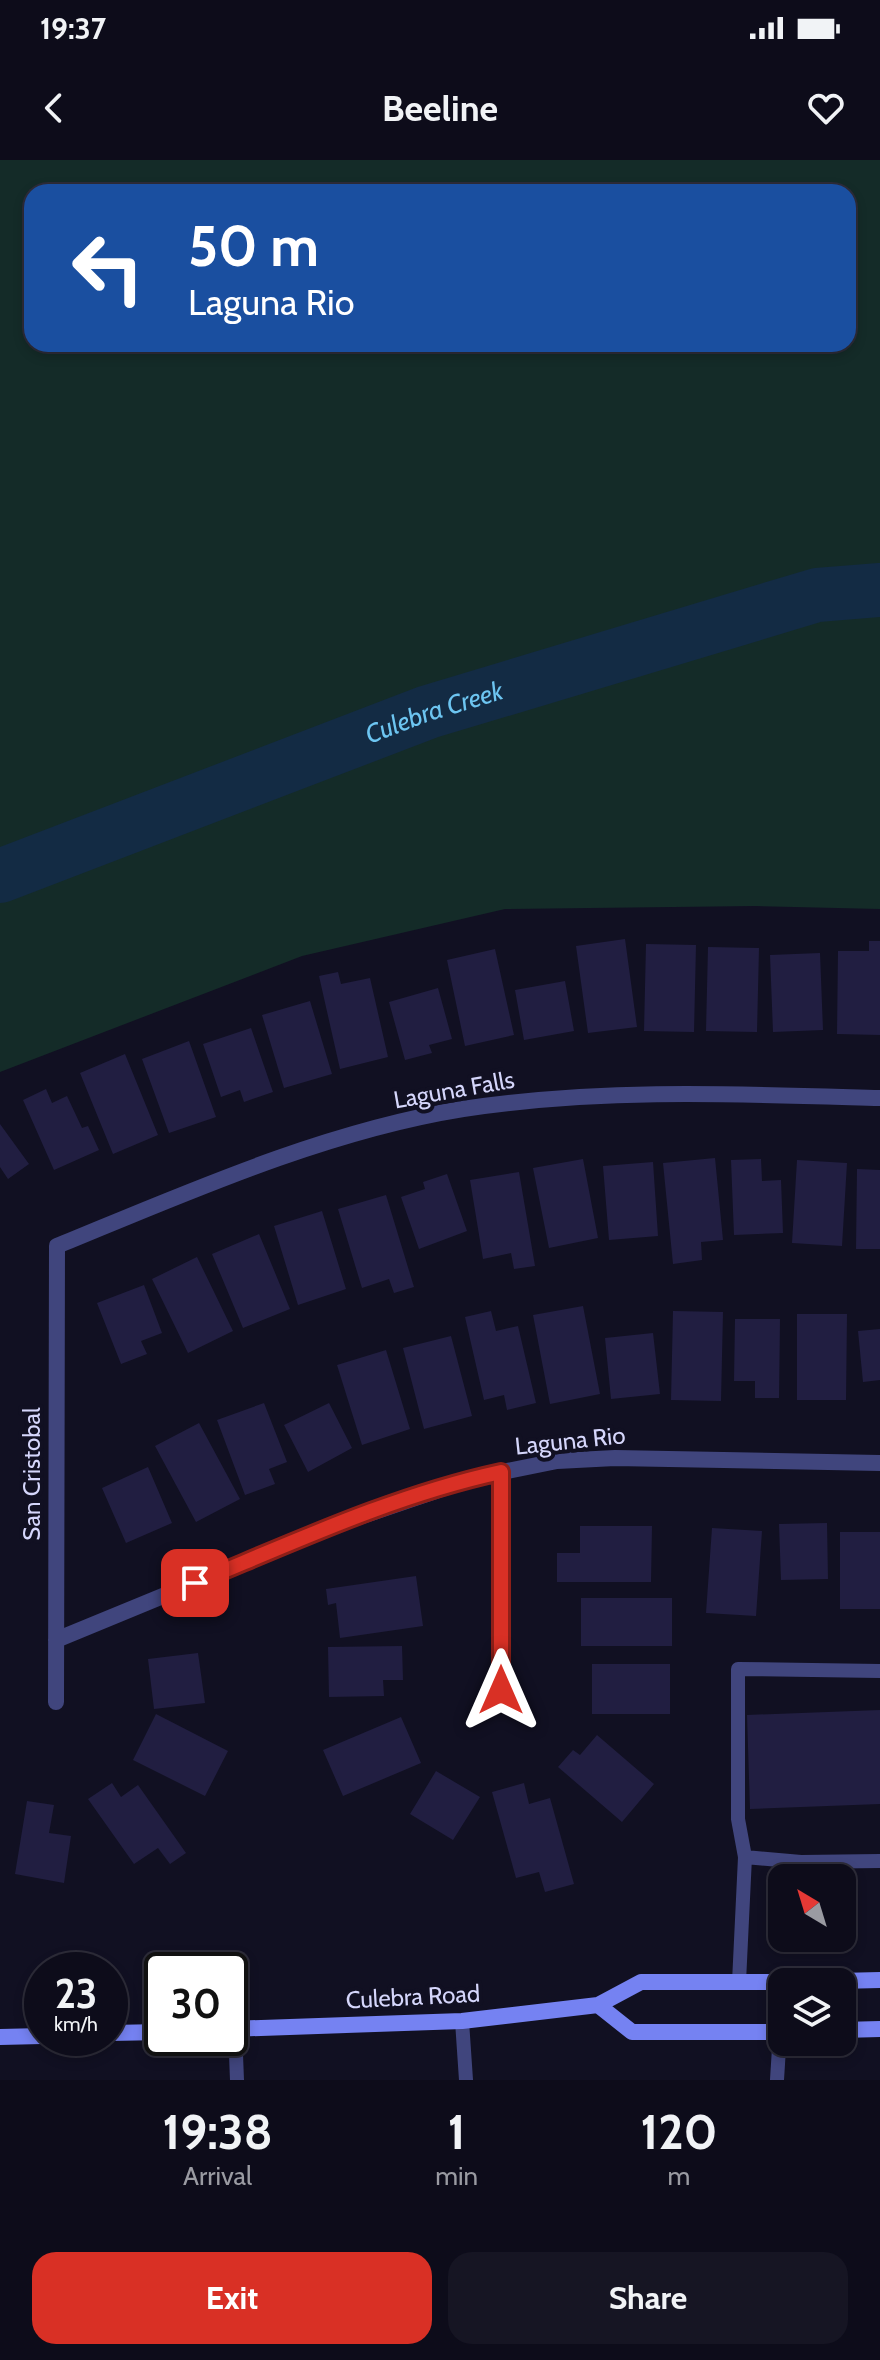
<!DOCTYPE html>
<html lang="en">
<head>
<meta charset="utf-8">
<style>
	body { margin:0; font-family:Cabin,sans-serif; background:#161523; color:#f1f3f6; height:100vh; display:flex; flex-direction:column; font-size:30px; white-space:nowrap }
	* { box-sizing:border-box; margin:0 }
	p { font-size:26px; color:#9a9ba2 }
	.icon { flex:none; width:44px; height:44px; fill:none; stroke:currentColor; stroke-width:2; stroke-linecap:round; stroke-linejoin:round }
	.map { position:relative; height:1920px; overflow:hidden }
	.sheet { display:flex; flex-direction:column; background:#0d0c1a; flex:1 }
	.sheet>* { flex:none }
	.top-card { position:absolute; left:24px; top:24px; width:832px; height:168px; border-radius:24px; box-shadow:0 4px 12px #0003,0 0 0 2px #2d2c39; background:#1a4fa0; color:#fff; overflow:hidden }
	.needle { width:52px; rotate:322deg }
	.fabs { position:absolute; left:768px; top:1704px; display:grid; gap:16px }
	.fabs a { display:grid; place-items:center; width:88px; height:88px; border-radius:16px; background:#0d0c1a; box-shadow:0 4px 12px #0003,0 0 0 2px #2d2c39; font-size:40px }
	.speed { position:absolute; left:24px; top:1792px; display:flex; gap:16px; font-size:40px; font-weight:700; text-align:center }
	.speed>* { display:grid; place-content:center; width:104px; height:104px; border-radius:50%; background:#0d0c1a; box-shadow:0 4px 12px #0003,0 0 0 2px #2d2c39; line-height:1 }
	.speed small { font-size:20px; font-weight:400 }
	.speed .limit { border:4px solid #111; border-radius:12px; background:#fff; color:#111 }
	.pin { position:absolute; display:grid; place-items:center; width:68px; height:68px; color:#fff; margin:-34px; border-radius:16px; box-shadow:0 4px 12px #0006 }
	.me { position:absolute; width:88px; margin:-44px; rotate:0deg; stroke-linejoin:round; filter:drop-shadow(0 0 6px #0008) }
	.turn { display:flex; align-items:center; gap:28px; height:168px; padding:0 32px; font-size:36px }
	.turn .icon { width:104px; height:104px; stroke-width:2.5 }
	.turn b { display:block; font-size:56px; line-height:68px }
	.eta { display:flex; justify-content:space-evenly; align-items:center; height:136px; text-align:center }
	.eta b { font-size:48px; font-weight:700; line-height:56px }
	.action { display:flex; gap:16px; margin-top:auto; padding:16px 32px }
	.action a { flex:1; height:92px; border-radius:24px; background:#d93025; color:#fff; font-size:32px; font-weight:700; line-height:92px; text-align:center }
	.action a+a { background:#161523; color:#f1f3f6 }
	.status { display:flex; justify-content:space-between; align-items:center; height:56px; padding:0 40px; background:#0d0c1a; direction:ltr }
	.status svg { height:22px; fill:currentColor }
	header { display:flex; justify-content:space-between; align-items:center; height:104px; padding:0 32px; background:#0d0c1a; font-size:36px; font-weight:700 }
	.map>svg:first-child { display:block }
</style>
</head>
<body>
<div class="status"><b>19:37</b><svg viewBox="0 0 49 12"><path d="M0 12V9h3v3zM5 12V6h3v6zM10 12V3h3v9zM15 12V0h3v12zM26 1h20v11H26zM47 4h2v5h-2z"/></svg></div>
<header><svg class="icon" aria-label="back" viewBox="0 0 24 24"><path d="M15 5l-7 7 7 7"/></svg>Beeline<svg class="icon" aria-label="heart" viewBox="0 0 24 24"><path d="M12 20l-8-8c-3-5 5-10 8-4 3-6 11-1 8 4z"/></svg></header>
<div class="map">
<svg width="880" height="1920" viewBox="0 0 880 1920">
	<rect width="100%" height="100%" fill="#111022"/>
	<path fill="#142b28" fill-rule="evenodd" d="M0,0h880v749l-125,-3 -250,3 -203,47 -302,116zM848,32v152h-816v-152z"/>
	<g fill="none" stroke-linecap="round" stroke-linejoin="round">
		<path stroke="#132b44" stroke-width="54" id="s1" d="M0,716l428,-164 389,-117 63,-5"/>
	</g>
	<path fill="#211e41" d="M625,779l12,88 -49,6 -12,-87z
		M869,781h11v94l-43,-1 1,-83h31z
		M646,784l50,1 -2,87 -50,-1z
		M708,787l51,1 -2,84 -51,-1z
		M495,789l19,86 -49,11 -18,-86z
		M820,793l3,77 -50,2 -3,-77z
		M338,812l3,12 29,-6 18,79 -48,12 -21,-93z
		M565,821l9,50 -50,9 -9,-50z
		M438,828l14,51 -23,6 3,8 -27,7 -16,-58z
		M310,841l22,73 -48,14 -22,-73z
		M251,868l22,64 -29,10 -4,-12 -19,7 -18,-53z
		M189,881l27,76 -47,16 -27,-74z
		M125,894l33,81 -45,19 -33,-81z
		M46,929l6,14 15,-7 15,32 6,-2 11,24 -45,20 -31,-70z
		M0,964l29,40 -21,15 -8,-12z
		M715,998l8,82 -22,2 1,18 -29,4 -10,-101z
		M583,999l15,79 -49,10 -16,-80z
		M761,999l1,22 19,-1 2,53 -49,2 -3,-75z
		M797,1000l50,3 -5,83 -50,-3z
		M653,1002l5,74 -49,4 -6,-74z
		M857,1009l23,1v79h-24z
		M519,1012l16,94 -21,3 -3,-16 -28,6 -13,-79z
		M447,1014l20,57 -48,18 -18,-52 24,-8 -2,-7z
		M386,1035l28,92 -20,6 -5,-14 -27,9 -24,-79z
		M322,1051l24,78 -48,16 -24,-79z
		M259,1074l31,75 -47,19 -31,-74z
		M197,1097l36,74 -45,22 -36,-74z
		M144,1125l18,48 -21,8 6,13 -26,10 -24,-61z
		M583,1146l17,88 -50,10 -17,-89z
		M491,1151l5,20 22,-5 18,77 -29,7 -3,-15 -20,5 -19,-83z
		M673,1151l50,1 -2,89 -50,-1z
		M797,1154h50l-1,86h-49z
		M735,1159h45l-1,79h-24v-17h-21z
		M880,1169v51l-17,2 -5,-51z
		M653,1173l7,61 -49,5 -6,-61z
		M451,1176l21,80 -48,13 -21,-81z
		M386,1190l24,79 -48,16 -25,-80z
		M264,1243l23,59 -18,7 6,15 -30,11 -28,-75z
		M329,1243l23,45 -44,24 -24,-47z
		M199,1263l41,76 -44,23 -41,-76z
		M148,1307l24,56 -46,20 -24,-55z
		M827,1363l1,56 -47,1 -2,-56z
		M580,1366h72l-1,56h-94v-29h23z
		M712,1368l50,3 -6,85 -50,-3z
		M840,1372h40v77h-40z
		M416,1416l7,50 -83,12 -4,-35 -8,2 -2,-16z
		M581,1438h91v48h-91z
		M402,1486l1,34h-20l1,16 -55,1 -1,-50z
		M198,1493l7,50 -51,6 -6,-50z
		M592,1504h78v50h-78z
		M880,1550v94l-130,5 -3,-94z
		M156,1554l72,37 -23,45 -72,-36z
		M401,1557l20,46 -78,33 -20,-46z
		M597,1575l57,49 -32,38 -64,-55 15,-17 7,5z
		M436,1611l44,26 -27,43 -43,-26z
		M112,1623l9,14 17,-12 48,68 -16,11 -12,-16 -24,16 -46,-65z
		M524,1623l5,21 21,-6 24,86 -29,8 -6,-20 -23,6 -24,-86z
		M27,1641l27,4 -5,28 22,3 -7,47 -49,-9z"/>
	<g fill="none" stroke-linecap="round" stroke-linejoin="round">
		<path stroke="#40457d" stroke-width="14" d="M745,1697l-7,-38v-150l142,2
			M739,1822l6,-125 56,5 79,-1
			M462,1861l4,59
			M235,1869l2,51
			M777,1920l3,-48"/>
		<path stroke="#40457d" stroke-width="16" d="M501,1312v218
			M56,1480l277,-114 144,-49 80,-16 58,-3 265,5
			M56,1542l1,-456c129,-53 268,-115 406,-137 139,-21 277,-15 417,-11"/>
		<path stroke="#7582f2" stroke-width="16" d="M798,1822l82,-2
			M598,1845l34,27h150
			M230,1869l232,-8 136,-16 43,-23h141
			M842,1870l38,-1
			M110,1873l52,-1
			M0,1877l42,-1"/>
	</g>
	<g fill="none" stroke-linecap="round" stroke-linejoin="round">
		<g stroke="#8d1f18" stroke-width="20">
			<path id="route" d="M195,1423c99,-41 200,-88 306,-111v218"/>
		</g>
		<use href="#route" stroke="#d93025" stroke-width="14"/>
	</g>
	<g text-anchor="middle" stroke-width="8" stroke-linejoin="round" paint-order="stroke">
		<g font-size="24" fill="#d5d6fb" stroke="#111022">
			<text transform="translate(454 930) rotate(-10)" y="8">Laguna Falls</text>
			<text transform="translate(570 1281) rotate(-6)" y="8">Laguna Rio</text>
			<text transform="translate(32 1314) rotate(-90)" y="8">San Cristobal</text>
			<text transform="translate(413 1837) rotate(-3)" y="8">Culebra Road</text>
		</g>
		<g font-size="26" font-style="italic" fill="#6dc5f1" stroke="#111022">
			<text dy="9" stroke="none"><textPath href="#s1" startOffset="464">Culebra Creek</textPath></text>
		</g>
	</g>
</svg>
<div class="fabs">
<a><svg class="needle" viewBox="-14 -14 28 28"><path d="M0-13l5 13h-10z" fill="#e53935"/><path d="M0 13l5-13h-10z" fill="#9a9ba2"/></svg></a>
<a><svg class="icon" aria-label="layers" viewBox="0 0 24 24"><path d="M12 4l9 5-9 5-9-5zM3 14l9 5 9-5"/></svg></a>
</div>
<div class="speed"><div>23<small>km/h</small></div><div class="limit">30</div></div>
<div class="pin" style="left:195px;top:1423px;background:#d93025"><svg class="icon" aria-label="arrive" viewBox="0 0 24 24"><path d="M6 21V4h12l-3 4 3 4H6"/></svg></div>
<svg class="me" style="left:501px;top:1530px" viewBox="-20 -20 40 40"><path d="M0-17L14 15 0 8-14 15z" fill="#d93025" stroke="#fff" stroke-width="4"/></svg>
<div class="top-card">
<div class="turn"><svg class="icon" aria-label="left" viewBox="0 0 24 24"><path d="M17 20v-9H6M10 6l-5 5 5 5"/></svg><div><b>50 m</b>Laguna Rio</div></div>
</div>
</div>
<section class="sheet">
<div class="eta">
<div><b>19:38</b><p>Arrival</p></div>
<div><b>1</b><p>min</p></div>
<div><b>120</b><p>m</p></div>
</div>
<div class="action"><a>Exit</a><a>Share</a></div>
</section>
</body>
</html>
